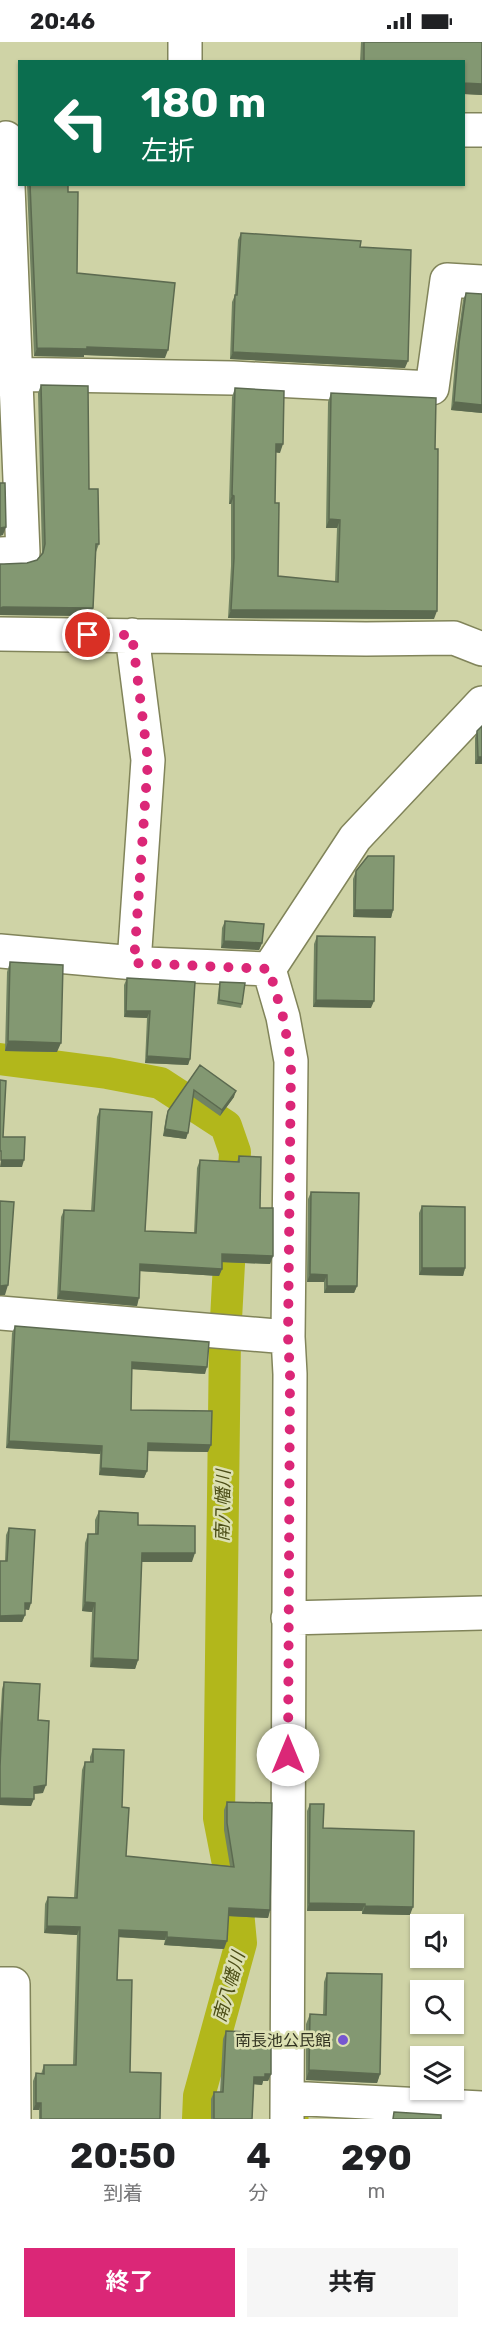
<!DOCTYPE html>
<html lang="ja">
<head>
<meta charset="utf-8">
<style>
	body { margin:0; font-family:Rubik,"Noto Sans JP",sans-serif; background:#f6f6f6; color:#202124; height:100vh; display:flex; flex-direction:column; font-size:22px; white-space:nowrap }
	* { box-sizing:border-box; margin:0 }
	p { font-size:20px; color:#757577 }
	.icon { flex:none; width:33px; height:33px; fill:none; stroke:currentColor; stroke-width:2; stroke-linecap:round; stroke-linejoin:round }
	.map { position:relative; height:2077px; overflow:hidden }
	.drawer { display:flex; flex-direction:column; background:#fff; flex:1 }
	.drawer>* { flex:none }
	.banner { position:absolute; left:18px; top:18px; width:447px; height:126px; border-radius:0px; box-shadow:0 2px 4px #0004; background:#0b6e4f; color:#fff; overflow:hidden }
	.controls { position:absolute; left:410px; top:1872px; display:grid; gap:12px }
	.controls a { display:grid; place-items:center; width:54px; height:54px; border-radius:0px; background:#fff; box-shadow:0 2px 4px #0004; font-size:30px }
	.pin { position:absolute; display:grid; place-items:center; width:51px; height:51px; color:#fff; margin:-26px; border:3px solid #fff; border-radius:50%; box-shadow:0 2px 6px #0007 }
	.me { position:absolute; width:66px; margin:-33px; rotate:0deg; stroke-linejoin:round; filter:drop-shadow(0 0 4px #0008) }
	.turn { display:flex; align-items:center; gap:21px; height:126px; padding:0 24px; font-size:27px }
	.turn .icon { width:78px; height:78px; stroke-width:2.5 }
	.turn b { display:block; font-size:42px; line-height:51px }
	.eta { display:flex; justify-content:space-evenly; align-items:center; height:102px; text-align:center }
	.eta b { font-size:36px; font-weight:700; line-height:42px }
	.action { display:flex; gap:12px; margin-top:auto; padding:12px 24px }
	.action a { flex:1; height:69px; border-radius:0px; background:#db2777; color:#fff; font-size:24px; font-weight:700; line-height:69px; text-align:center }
	.action a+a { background:#f6f6f6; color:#202124 }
	.status { display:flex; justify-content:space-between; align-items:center; height:42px; padding:0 30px; background:#fff; direction:ltr }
	.status svg { height:16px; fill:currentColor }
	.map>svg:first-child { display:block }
</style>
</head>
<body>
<div class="status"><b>20:46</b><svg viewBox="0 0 49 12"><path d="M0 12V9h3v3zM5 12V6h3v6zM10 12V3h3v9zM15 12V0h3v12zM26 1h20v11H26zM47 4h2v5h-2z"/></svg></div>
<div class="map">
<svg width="482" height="2077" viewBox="0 0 482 2077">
	<rect width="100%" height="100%" fill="#cfd3a6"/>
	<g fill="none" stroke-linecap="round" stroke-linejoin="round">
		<path stroke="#b2b71b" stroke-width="9" d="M304,2077v-2"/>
		<path stroke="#b2b71b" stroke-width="32" d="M0,1017l107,14 53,10 66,43 9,26 -10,186 -6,480 8,41 8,20 6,64 -42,153 -1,23"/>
		<g stroke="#81845a" stroke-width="36">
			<path id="minor" d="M185,20v-20
				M464,88h18
				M0,332l233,4 199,10 15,-108 35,2
				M0,512l23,-1 -17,-415
				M0,592l366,5 88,-1 28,11
				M132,593l16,125 -14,203
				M0,909l146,13 123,5
				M269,927l14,48 8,44 -3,276 2,37 -3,745
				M269,927l86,-131 127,-135
				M0,1271l288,24
				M288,1576l194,-5
				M0,1942h13l1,135
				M288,2056l194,10"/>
		</g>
		<use href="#minor" stroke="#fff" stroke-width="33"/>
	</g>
	<path fill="#718362" d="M361,0h121v53l-18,-1v-32h-104z
		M27,142h41v8l9,81 88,85 -81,-3v2l-50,-1z
		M241,191l164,135 -175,-9 2,-57 3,-7 3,-55z
		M466,251l16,1v119l-31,-3 5,-59 7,-51z
		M41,343l48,104 10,55 -3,8 -3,56 -3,8 -90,-1 4,-51 23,-1 10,-3 4,-5 1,-3 -4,-159z
		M235,346l45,65 -5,-1v51l3,73 3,1 54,5 2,-54h-11l2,-126 3,-9 104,56 -1,170 -206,-1 3,-52v-62h-2l3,-107z
		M482,684v38h-7v-26l2,-7z
		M356,829l37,39 -2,8 -38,-1v-38z
		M225,879l37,22 -3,7 -38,-2 1,-20z
		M317,894l54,72 -58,-1 1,-63z
		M10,920l47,90 -52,-1 2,-79z
		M127,936l63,81 -2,6 -43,-2 2,-45 -23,-1v-32z
		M220,940l22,22 -1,4 -24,-4 2,-18z
		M200,1023l34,32 -14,19 -27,-19 -7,42 -23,-3 3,-19 2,-6z
		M100,1067l45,122 49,2 3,-65 3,-8 37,2 2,-6 21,52 13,48 -3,8 -48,-2v7l-3,7 -79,-5 -3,35 -80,-7 4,-82 3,-7 27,1 6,-94z
		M311,1150l46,94 -3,7h-30v-11h-17l1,-83z
		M422,1164l43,62 -2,8 -44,-1v-62z
		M15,1284l190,48 -73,-5 -1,41 77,42 -60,-1 -1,20 -3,7 -45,-3 1,-21 -94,-6 6,-115z
		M99,1469l39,14 54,37h-51l-3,98 -3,9 -45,-2 2,-55 -10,-1 3,-68 3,-9h7v-14z
		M9,1486l20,82 -4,-1v6l-3,7 -17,-61 1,-26z
		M4,1640l34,38 5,73 -9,1 -3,12 -31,-1v-82l2,-34z
		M93,1707l29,58 4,49 104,10 -6,-36v-20l3,-8 43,108 -2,8 -39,-2 -5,33 -60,-4 1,-5 -46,-3 -2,43 13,92 30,47h-121v-9h-6v-29l3,-8 5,1 3,-9h29l4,-130 -33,-2 1,-29 3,-7 26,1 8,-128 3,-8h5v-5z
		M310,1762l13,24 87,87 -48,-1v-3h-55v-100z
		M327,1931l53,101 -3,9 -71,-3v-56l4,-10 13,1 1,-33z
		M226,1989l45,43 -3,7h-5l-1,4 -8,-1 -2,35h-41v-20l3,-7h6l3,-53z"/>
	<path fill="#5c6a50" d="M464,41l18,1v11l-18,-1z
		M87,305l81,3 -3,8 -81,-3v2l-50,-1 3,-8z
		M233,310l175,9 -3,7 -175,-9z
		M454,360l28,3v8l-31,-3z
		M276,402h7l-3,9 -7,-1z
		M232,453l2,1 -3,8h-2z
		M329,477l11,1 -3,8h-11z
		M6,485l-3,8 -3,1v-8z
		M3,565l90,1 -3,8 -90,-1v-7z
		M231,568l206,1 -3,8 -206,-1z
		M478,715h4v7h-7z
		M355,868h38l-2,8 -38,-1z
		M224,899l38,2 -3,7 -38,-2z
		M316,958l58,1 -3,7 -58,-1z
		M126,969h24l-3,7 -23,-1z
		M8,999l53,2 -4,9 -52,-1z
		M147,1014l43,3 -2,6 -43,-2z
		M236,1049l-2,6 -14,19 2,-6z
		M165,1087l23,4 -2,6 -23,-3z
		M1,1118h23l-2,7h-22z
		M222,1212l51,2 -3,8 -51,-2z
		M140,1222l82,5 -3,7 -81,-5z
		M422,1226h43l-2,8 -44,-1z
		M310,1232l17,1 -3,7h-17z
		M8,1243l-3,10h-5v-9z
		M327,1244h30l-3,7h-30z
		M60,1249l79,7 -2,8 -80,-7z
		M132,1320l75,5 -2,7 -75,-5z
		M9,1399l93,5 -2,8 -94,-6z
		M148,1401l63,2 -3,7 -63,-1z
		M101,1426l46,3 -3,7 -45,-3z
		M142,1511h53l-3,9h-54z
		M85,1560l10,1 -3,9 -10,-1z
		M25,1561h6l-2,7 -7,-1z
		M25,1573l-3,7h-22v-6z
		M93,1616l45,2 -3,9 -45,-2z
		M46,1743l-3,8 -12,1 3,-7z
		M0,1756l34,1 -3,7 -31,-1z
		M309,1861l56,1 -3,7h-55z
		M365,1864l48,1 -3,8 -48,-1z
		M229,1866l41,2 -2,8 -41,-2z
		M47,1884l33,1 -3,8 -33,-2z
		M119,1888l48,2 -2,8 -48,-3z
		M167,1895l60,4 -3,8 -60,-4z
		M309,2028l71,4 -3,9 -71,-3z
		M265,2032h6l-3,7h-5l-1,4 -11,-1 3,-7z
		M36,2061h5l-2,7h-6z"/>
	<path fill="#839872" stroke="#5c6a50" stroke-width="1.5" d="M364,0h118v42l-18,-1v-21h-100z
		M30,142h38v8h10l-1,81 98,10 -7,67 -81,-3v2l-50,-1z
		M241,191l120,8 -1,6 51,3 -3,111 -175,-9 2,-57h2z
		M466,251l16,1v111l-28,-3 5,-59z
		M41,343l47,1 1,103h9l1,55h-3l-3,64 -90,-1 -3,1v-44h4l23,-1 10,-3 6,-7 2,-9z
		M235,346l49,3 -1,53h-7l-1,59h4l-1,73 60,6 2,-62 -11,-1 2,-126 105,5 -1,51h3l-1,162 -206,-1 3,-52v-62l-2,-1z
		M0,441h5l1,44 -6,1z
		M482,684v31h-4l-1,-26z
		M368,814h26l-1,54h-38l1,-39z
		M225,879l39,3 -2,19 -38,-2z
		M317,894l58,1 -1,64 -58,-1z
		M10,920l53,3 -2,78 -53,-2z
		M127,936l68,4 -5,77 -43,-3 3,-45h-24z
		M220,940l25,1 -3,21 -23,-4z
		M200,1023l36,26 -14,19 -28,-20 -6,43 -23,-4 3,-18z
		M0,1038l6,1 -3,56h22l-1,23h-23v-9h-1z
		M100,1067l52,3 -7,119 51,2 4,-73 39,2v-6l22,1 -1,51h13v48l-51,-2v15l-82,-5 -1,34 -79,-7 4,-81 30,1z
		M311,1150l48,1 -2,93h-30v-11l-17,-1z
		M0,1159l14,1 -6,83 -8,1z
		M422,1164l43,1v61h-43z
		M15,1284l194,16 -2,25 -75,-5 -1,48 81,1 -1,34 -63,-2 -1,28 -46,-3 1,-22 -93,-5z
		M99,1469l39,2v12l57,1v27h-53l-4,107 -45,-2 2,-55 -10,-1 3,-68h10z
		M9,1486l26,2 -4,73h-6v12l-25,1v-55h7z
		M4,1640l36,2 -2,36 11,1 -3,64 -12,2v12l-34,-1v-32z
		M93,1707l31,1 -2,57 7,1 -3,48 108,11 -7,-44v-21l45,1 -2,107 -41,-2 -2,33 -60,-4v-5l-48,-2 -2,50h15l-2,92 31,1 -1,46h-119v-16h-5v-30l8,1v-9h32l4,-138 -33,-1 1,-29 29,1 8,-136h8z
		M310,1762h14l-1,24 91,3 -1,76 -48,-1v-2l-56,-1z
		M327,1931l55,1 -2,100 -71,-4 1,-56 16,1z
		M226,1989l45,2v41h-6v3h-11l-2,42h-38v-27h9z
		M394,2070l47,3v4h-48z"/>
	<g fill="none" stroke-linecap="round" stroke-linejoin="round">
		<path stroke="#db2777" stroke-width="10" stroke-dasharray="0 18" d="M88,593h44l16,125 -14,203 135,6 14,48 8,44 -3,276 2,37 -2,381"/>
	</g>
	<circle fill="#7757d0" stroke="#dce0b2" stroke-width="2" cx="343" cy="1998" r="6"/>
	<g text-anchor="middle" stroke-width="5" stroke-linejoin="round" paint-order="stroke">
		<g font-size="16" fill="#333422" stroke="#dce0b2" text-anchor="end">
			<text x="331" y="2004">南長池公民館</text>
		</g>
		<g font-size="18" font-style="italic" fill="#4c4e17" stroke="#dce0b2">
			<text transform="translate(223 1464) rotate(-89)" y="6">南八幡川</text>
			<text transform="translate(229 1945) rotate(-74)" y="6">南八幡川</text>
		</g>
	</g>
</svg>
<div class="controls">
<a><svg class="icon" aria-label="sound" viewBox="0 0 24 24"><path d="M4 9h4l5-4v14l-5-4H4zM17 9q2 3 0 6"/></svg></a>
<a><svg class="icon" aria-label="search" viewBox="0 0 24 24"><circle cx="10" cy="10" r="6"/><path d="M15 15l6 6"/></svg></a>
<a><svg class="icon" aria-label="layers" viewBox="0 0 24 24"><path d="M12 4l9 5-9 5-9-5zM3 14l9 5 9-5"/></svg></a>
</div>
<div class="pin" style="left:88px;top:593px;background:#d93025"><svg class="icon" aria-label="arrive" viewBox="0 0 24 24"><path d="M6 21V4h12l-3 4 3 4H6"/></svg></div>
<svg class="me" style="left:288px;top:1713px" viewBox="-20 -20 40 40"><circle r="19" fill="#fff"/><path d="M0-13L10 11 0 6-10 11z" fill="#db2777"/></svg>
<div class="banner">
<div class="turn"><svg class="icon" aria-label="left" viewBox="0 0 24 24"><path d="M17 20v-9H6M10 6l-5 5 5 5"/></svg><div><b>180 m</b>左折</div></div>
</div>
</div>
<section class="drawer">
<div class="eta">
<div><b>20:50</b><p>到着</p></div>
<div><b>4</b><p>分</p></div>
<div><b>290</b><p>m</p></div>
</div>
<div class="action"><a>終了</a><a>共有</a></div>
</section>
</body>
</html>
